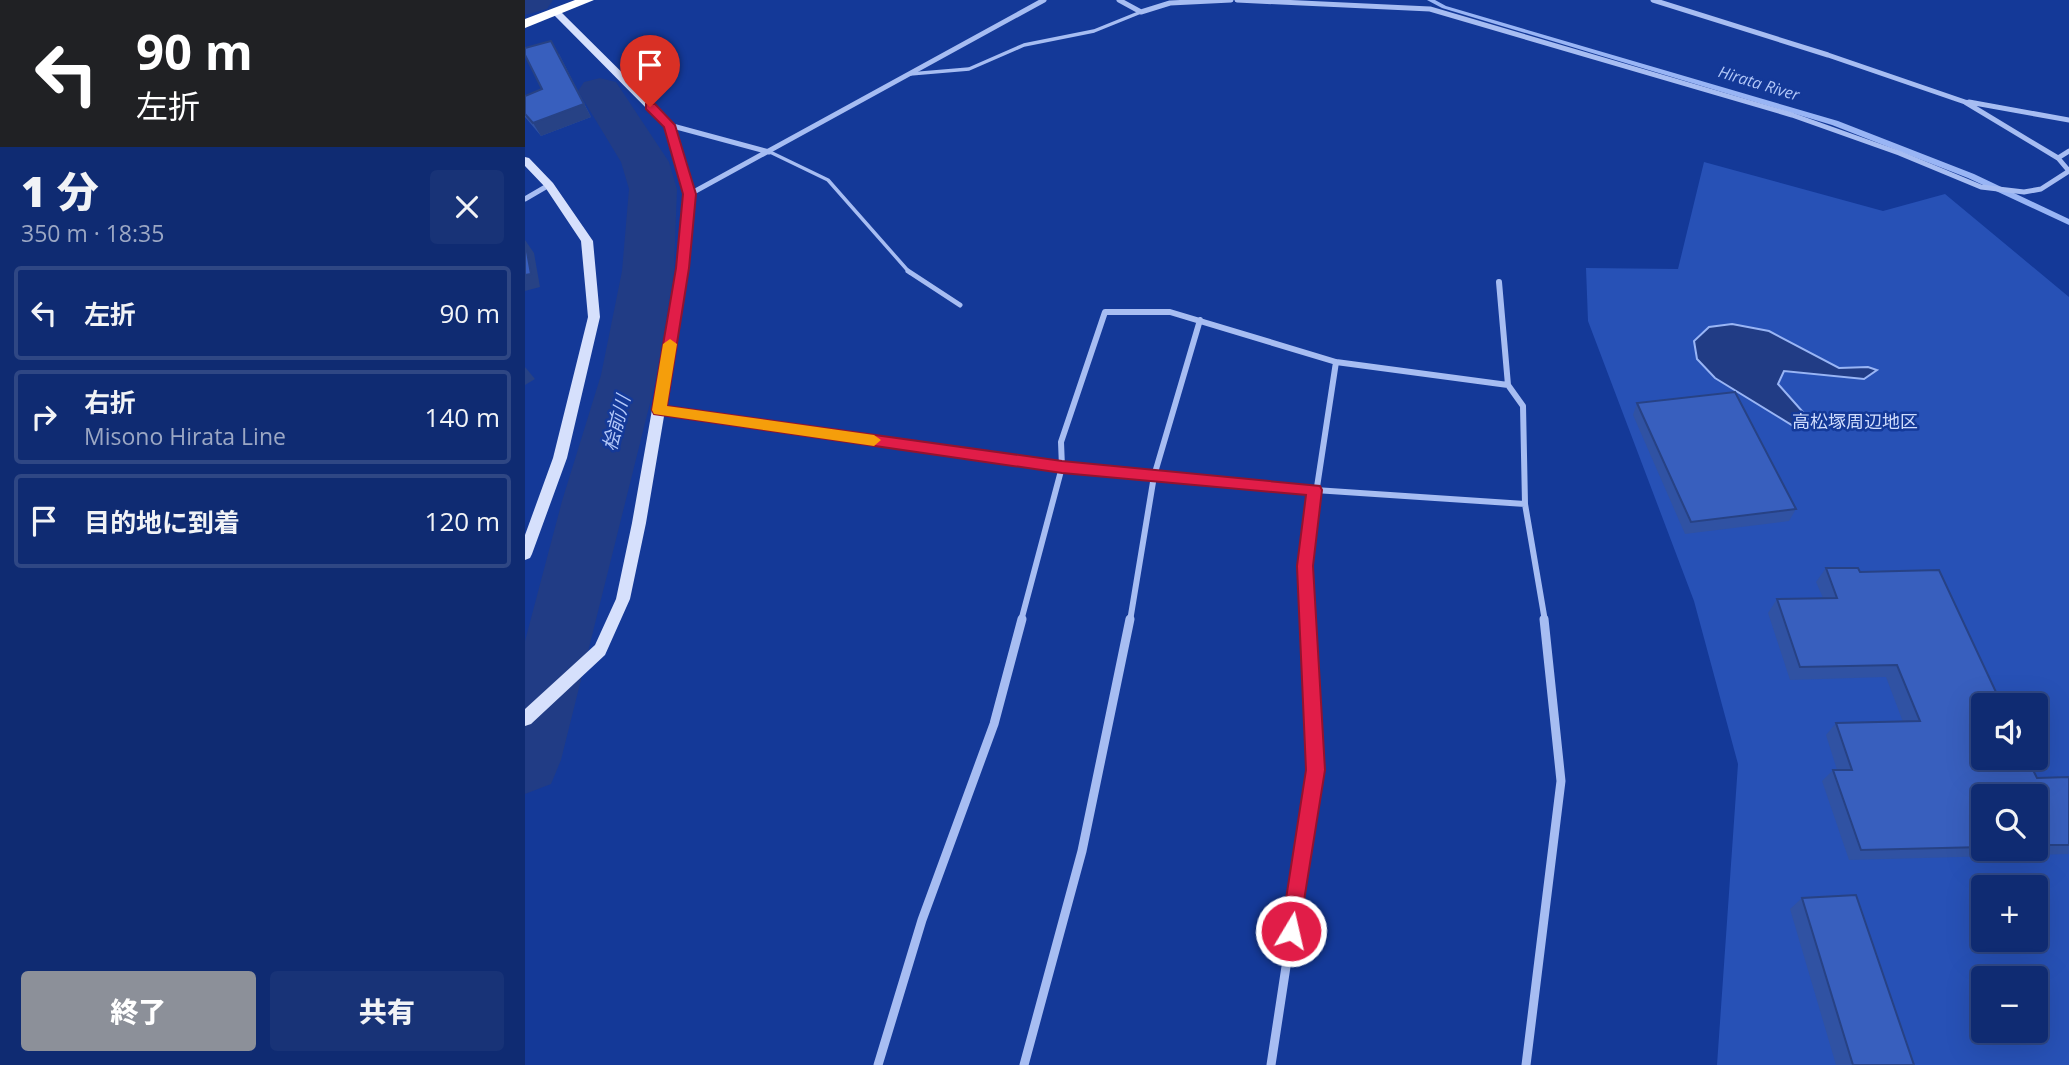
<!DOCTYPE html>
<html lang="ja">
<head>
<meta charset="utf-8">
<style>
	body { margin:0; font-family:"Open Sans","Noto Sans JP",sans-serif; background:#183377; color:#f1f3f6; height:100vh; display:flex; flex-direction:column; font-size:26px; white-space:nowrap }
	* { box-sizing:border-box; margin:0 }
	p { font-size:23px; color:#9ba7c4 }
	.icon { flex:none; width:38px; height:38px; fill:none; stroke:currentColor; stroke-width:2; stroke-linecap:round; stroke-linejoin:round }
	.map { position:relative; flex:1; overflow:hidden }
	.sheet { display:flex; flex-direction:column; background:#0f2b72; width:525px }
	.sheet>* { flex:none }
	.guide { background:#202124; color:#fff; overflow:hidden }
	.fabs { position:absolute; left:1446px; top:693px; display:grid; gap:14px }
	.fabs a { display:grid; place-items:center; width:77px; height:77px; border-radius:7px; background:#0f2b72; box-shadow:0 7px 28px #0002,0 0 0 2px #2f4784; font-size:35px }
	.pin { position:absolute; display:grid; place-items:center; width:60px; height:60px; color:#fff; margin:-72px -30px; border-radius:50% 50% 50% 0; rotate:-45deg; box-shadow:0 0 7px #0007 }
	.pin .icon { rotate:45deg }
	.me { position:absolute; width:77px; margin:-38px; rotate:9deg; stroke-linejoin:round; filter:drop-shadow(0 0 5px #0008) }
	.turn { display:flex; align-items:center; gap:24px; height:147px; padding:0 21px; font-size:32px }
	.turn .icon { width:91px; height:91px; stroke-width:2.5 }
	.turn b { display:block; font-size:49px; line-height:60px }
	.round { display:grid; place-items:center; flex:none; width:74px; height:74px; border-radius:7px; background:#183377 }
	.overview { display:flex; align-items:center; justify-content:space-between; height:119px; padding:0 21px }
	h1 { font-size:42px; font-weight:800; line-height:52px }
	.cta { display:flex; gap:14px; margin-top:auto; padding:14px 21px }
	.cta a { flex:1; height:80px; border-radius:7px; background:#8c9099; color:#fff; font-size:28px; font-weight:800; line-height:80px; text-align:center }
	.cta a+a { background:#183377; color:#f1f3f6 }
	ul { padding:0; list-style:none }
	li { display:flex; align-items:center; gap:21px; height:94px; margin:0 14px 10px; padding:0 7px; border:4px solid #2f4784; border-radius:7px }
	li div { flex:1 }
	li b { display:block; font-size:26px }
	li em { font-style:normal }
	main { display:flex; flex:1; min-height:0 }
	.map>svg:first-child { display:block }
</style>
</head>
<body>
<main>
<section class="sheet">
<div class="guide">
<div class="turn"><svg class="icon" aria-label="left" viewBox="0 0 24 24"><path d="M17 20v-9H6M10 6l-5 5 5 5"/></svg><div><b>90 m</b>左折</div></div>
</div>
<div class="overview"><div><h1>1 分</h1><p>350 m · 18:35</p></div><a class="round"><svg class="icon" aria-label="close" viewBox="0 0 24 24"><path d="M6 6l12 12M18 6L6 18"/></svg></a></div>
<ul>
<li><svg class="icon" aria-label="left" viewBox="0 0 24 24"><path d="M17 20v-9H6M10 6l-5 5 5 5"/></svg><div><b>左折</b></div><em>90 m</em></li>
<li><svg class="icon" aria-label="right" viewBox="0 0 24 24"><path d="M7 20v-9h11M14 6l5 5-5 5"/></svg><div><b>右折</b><p>Misono Hirata Line</p></div><em>140 m</em></li>
<li><svg class="icon" aria-label="arrive" viewBox="0 0 24 24"><path d="M6 21V4h12l-3 4 3 4H6"/></svg><div><b>目的地に到着</b></div><em>120 m</em></li>
</ul>
<div class="cta"><a>終了</a><a>共有</a></div>
</section>
<div class="map">
<svg width="1544" height="1065" viewBox="0 0 1544 1065">
	<rect width="100%" height="100%" fill="#143998"/>
	<path fill="#2751b6" fill-rule="evenodd" d="M1179,162l179,49 62,-17 124,103v768h-352l21,-301 -44,-163 -106,-280 -2,-53 92,1zM1458,705h52v53h-52zM1458,796h52v53h-52zM1458,887h52v53h-52zM1458,978h52v53h-52z"/>
	<path fill="#213c85" stroke="#99b5f5" stroke-width="2" d="M1207,324l37,7 70,37 29,-1 9,3 -13,9 -80,-8 -6,13 32,36 -15,7 -80,-49 -18,-19 -3,-18 15,-14z"/>
	<g fill="none" stroke-linecap="round" stroke-linejoin="round">
		<path fill="#99b5f5" fill-rule="evenodd" d="M902,0h8l11,6 392,115 136,53 95,45v6l-101,-47 -136,-53 -390,-117z"/>
		<path fill="#213c85" fill-rule="evenodd" d="M0,0h28l-6,9 -22,6z
			M75,78l16,4 53,80 8,27 -3,82 -17,104 -96,385 -10,24 -26,10v-153l37,-140 39,-126 21,-104 7,-82 -8,-27 -43,-71 6,-9z"/>
		<path stroke="#a7bdf2" stroke-width="3.5" d="M385,74l59,-5 55,-24 70,-14 47,-19
			M245,152l58,28 82,93"/>
		<path stroke="#a7bdf2" stroke-width="5" d="M383,271l52,34"/>
		<path stroke="#a7bdf2" stroke-width="5" d="M594,0l22,12 29,-9 61,-3
			M712,0l193,9 362,106 107,38 82,34 43,5 17,-3 28,-18
			M1128,0l175,55 137,47 93,56 11,13
			M1444,102l100,18
			M144,125l100,27
			M1533,158l11,-7
			M165,194l354,-194
			M0,199l24,-14"/>
		<path stroke="#a7bdf2" stroke-width="6" d="M974,282l9,103 15,21 2,98
			M134,410l403,57 253,23 210,14 20,117
			M496,621l41,-154 -1,-25 44,-130h65l166,50 172,23
			M605,621l24,-145 46,-156
			M783,621l-3,-55 31,-204"/>
		<path stroke="#a7bdf2" stroke-width="9" d="M353,1065l44,-145 72,-196 28,-105
			M499,1065l58,-214 48,-232
			M746,1065l45,-295 -8,-151
			M1001,1065l35,-284 -17,-162"/>
		<path fill="#d6e0fc" fill-rule="evenodd" d="M28,10h6l114,113 22,71 -6,74 -43,255 -16,76 -25,56 -74,69 -6,2v-17l70,-64 21,-46 16,-76 45,-255 8,-74 -21,-68 -111,-112z
			M0,157l4,1 24,25 40,58 7,76 -33,141 -35,96 -2,4 -5,2v-25l28,-77 35,-141 -7,-76 -36,-54 -20,-21z"/>
		<path fill="#fff" fill-rule="evenodd" d="M50,0h19l-69,28v-9z"/>
	</g>
	<path fill="#3052a3" fill-rule="evenodd" d="M34,54l32,63 -50,19 -16,-19v-21l17,-7z
		M1112,403l159,106 -7,12 -104,13 -52,-119z
		M1301,568l34,4 177,206 32,-1v77l-220,6 -27,-79 11,-11h4l-11,-35 10,-12 67,-1 -17,-45 -96,3 -22,-67 9,-14 46,-1 -7,-16zM1458,796h52v53h-52z
		M1277,898l112,167h-78l-46,-156z"/>
	<path fill="#274285" d="M26,41l40,76 -50,19 -8,-13 51,-19z
		M0,240l9,13 6,34 -15,4z
		M0,367l10,12 -10,6z"/>
	<path fill="#385fbe" stroke="#274285" stroke-width="2" d="M26,41l33,63 -51,19 -8,-9v-18l17,-7 -17,-34v-7z
		M0,241l6,33 -6,1z
		M1210,392l61,117 -105,13 -54,-119z
		M1301,568h32l2,4 79,-2 63,135h-19v53h44l10,20 32,-1v68h-34v-49h-52v51l-122,3 -28,-80h19l-16,-47 84,-2 -23,-56 -97,2 -23,-68 60,-1z
		M1331,895l58,170h-61l-51,-167z"/>
	<path fill="#e11d48" stroke="#92132f" stroke-width="2" d="M121,104h9l20,21 21,69 -7,74 -22,138 395,55 258,25 2,4 -9,76 12,204 -27,168 -7,3 -7,-3 -3,-7 25,-161 -9,-204 9,-71 -244,-22 -408,-59 -2,-4 24,-142 7,-74 -19,-67 -18,-18z"/>
	<path fill="#f59e0b" d="M145,339l7,5 -10,62 207,29 7,5 -7,6 -220,-32 -2,-4 11,-66z"/>
	<g text-anchor="middle" stroke-width="5" stroke-linejoin="round" paint-order="stroke">
		<g font-size="16" font-style="italic" fill="#b3c8f9" stroke="#143998">
			<text transform="translate(1234 83) rotate(17)" y="6">Hirata River</text>
		</g>
		<g font-size="18" fill="#cfdcfd" stroke="#143998">
			<text x="1330" y="428">高松塚周辺地区</text>
		</g>
		<g font-size="19" font-style="italic" fill="#b3c8f9" stroke="#143998">
			<text transform="translate(91 423) rotate(-75)" y="7">桧前川</text>
		</g>
	</g>
</svg>
<div class="fabs">
<a><svg class="icon" aria-label="sound" viewBox="0 0 24 24"><path d="M4 9h4l5-4v14l-5-4H4zM17 9q2 3 0 6"/></svg></a>
<a><svg class="icon" aria-label="search" viewBox="0 0 24 24"><circle cx="10" cy="10" r="6"/><path d="M15 15l6 6"/></svg></a>
<a>+</a>
<a>−</a>
</div>
<div class="pin" style="left:125px;top:107px;background:#d93025"><svg class="icon" aria-label="arrive" viewBox="0 0 24 24"><path d="M6 21V4h12l-3 4 3 4H6"/></svg></div>
<svg class="me" style="left:766px;top:931px" viewBox="-20 -20 40 40"><circle r="17" fill="#e11d48" stroke="#fff" stroke-width="3"/><path d="M0-11L8 9 0 5-8 9z" fill="#fff"/></svg>
</div>
</main>
</body>
</html>
